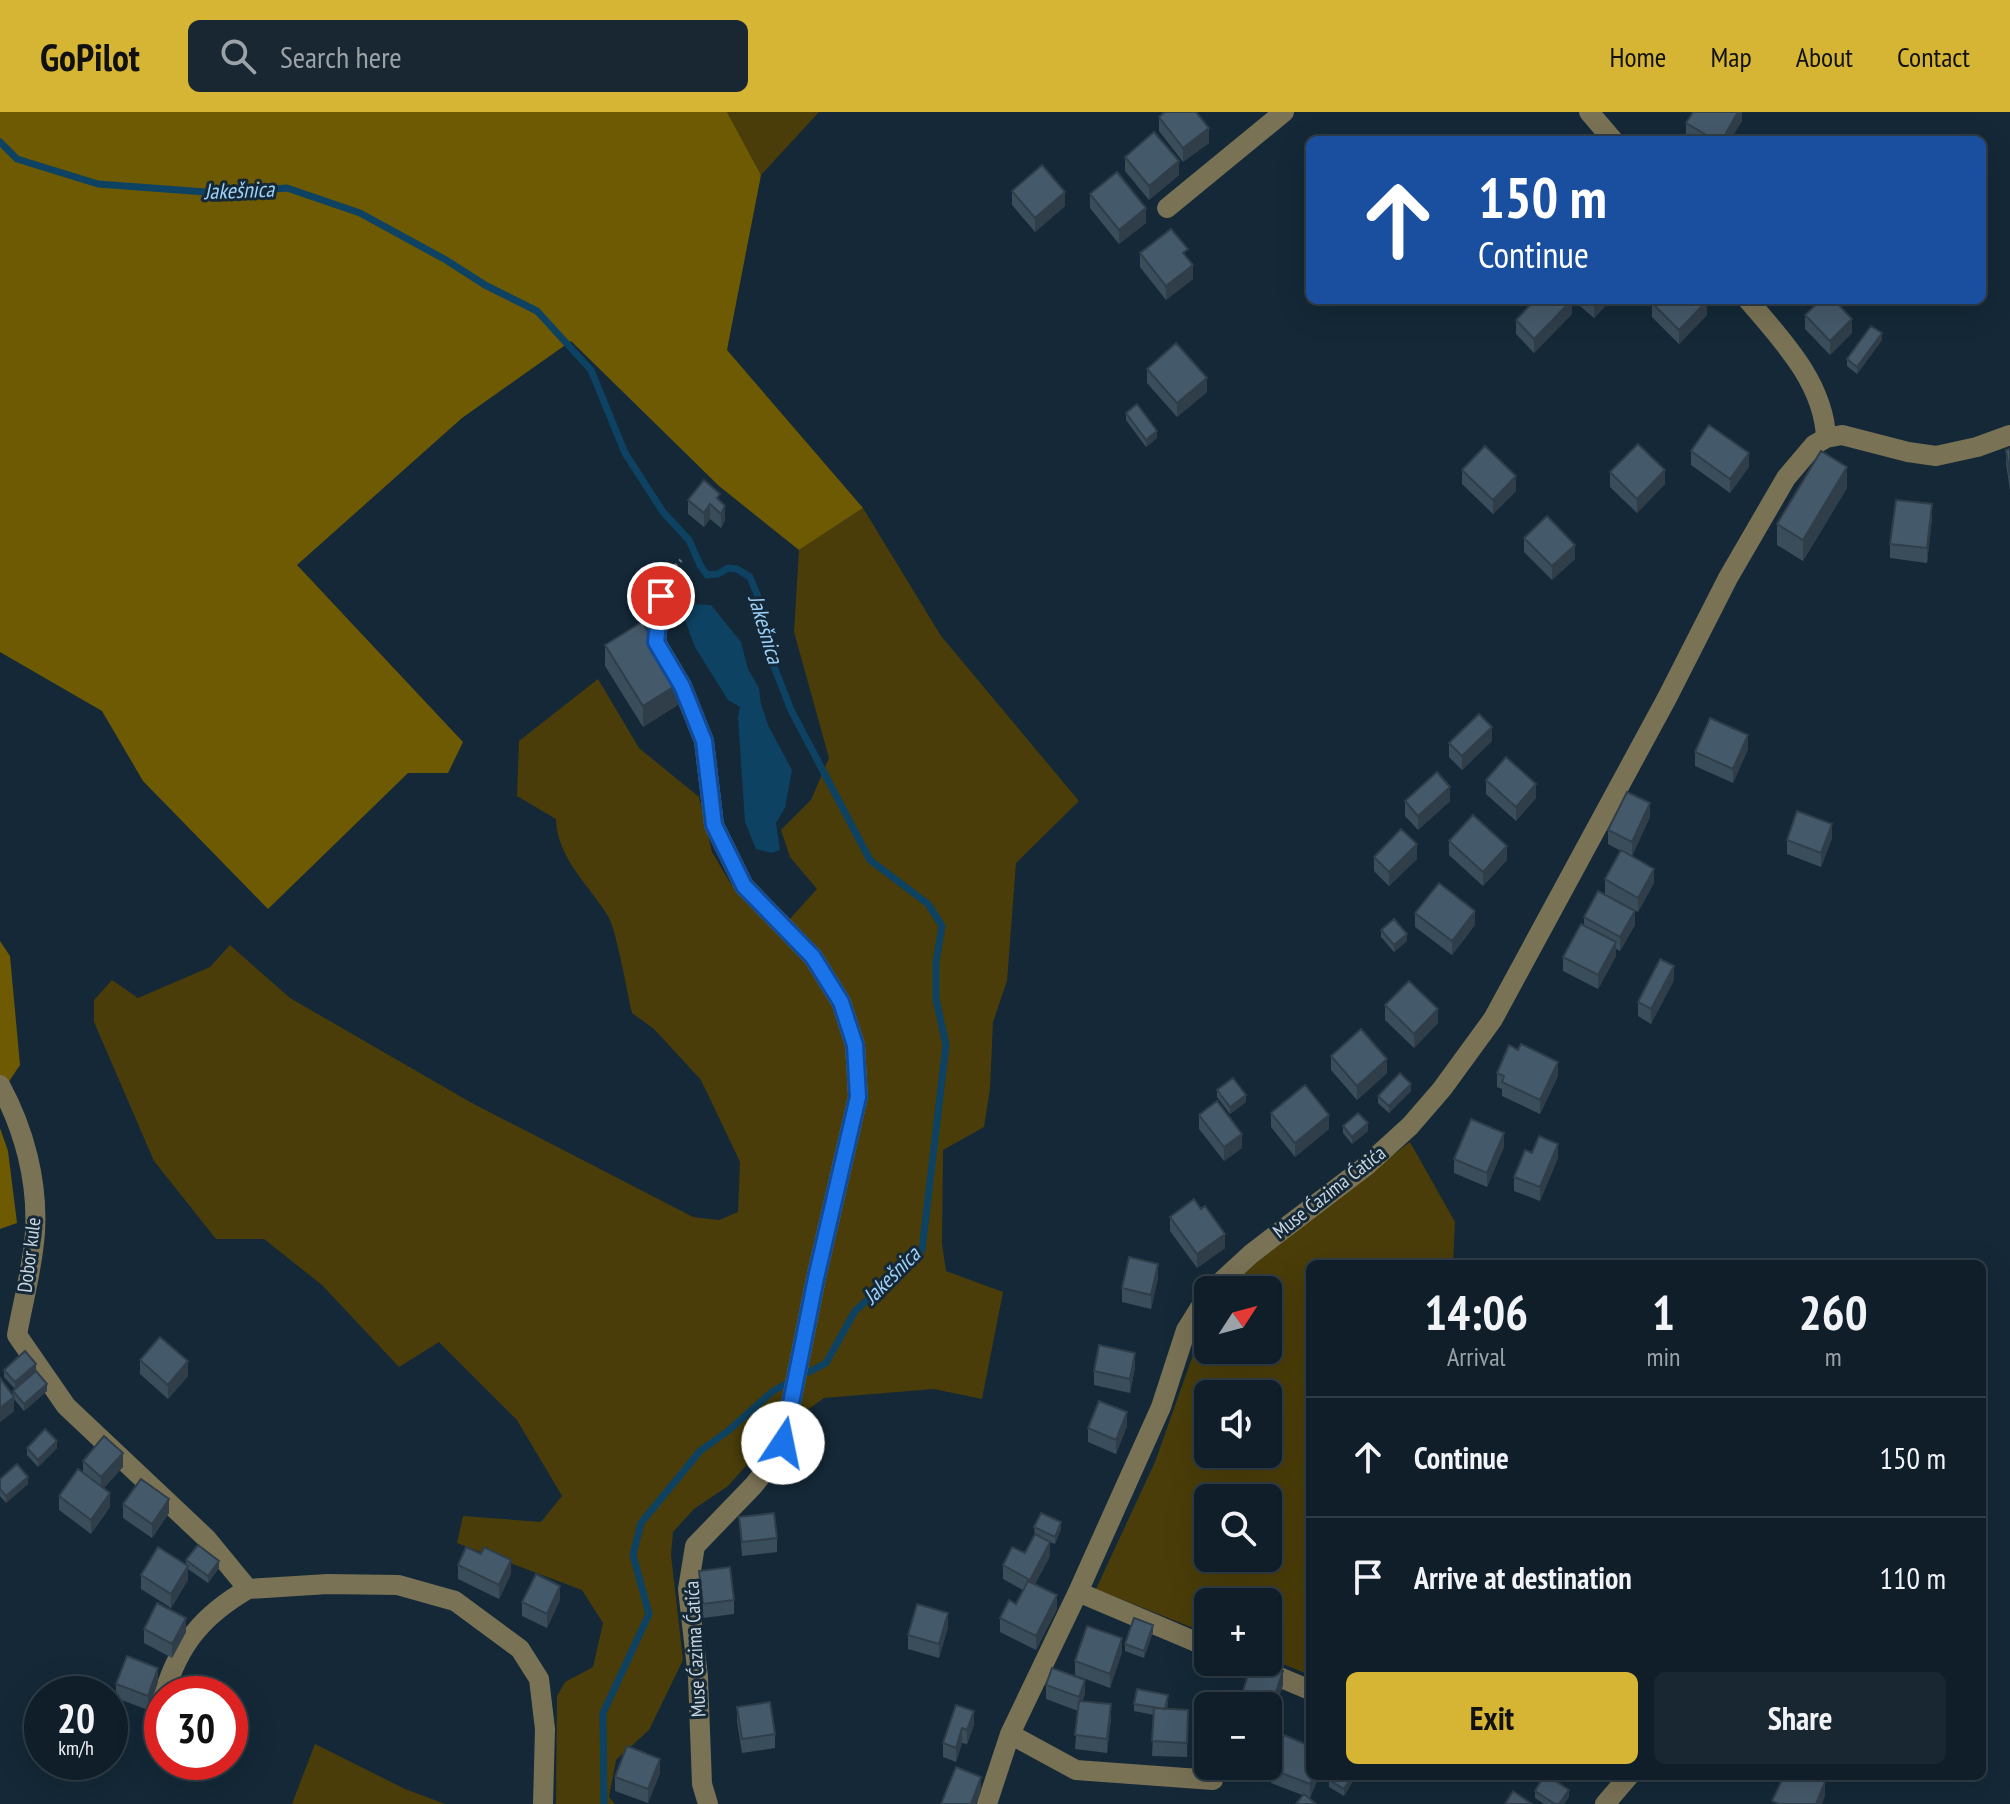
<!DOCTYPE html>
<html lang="en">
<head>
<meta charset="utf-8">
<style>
	body { margin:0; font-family:"PT Sans Narrow",sans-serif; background:#182731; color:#f1f3f6; height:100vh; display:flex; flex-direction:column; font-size:30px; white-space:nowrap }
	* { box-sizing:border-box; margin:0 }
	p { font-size:26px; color:#9ba2a8 }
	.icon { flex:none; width:44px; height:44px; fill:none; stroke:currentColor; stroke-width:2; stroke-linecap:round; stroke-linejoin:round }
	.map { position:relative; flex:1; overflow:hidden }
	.panel { position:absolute; left:1306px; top:1148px; width:680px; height:520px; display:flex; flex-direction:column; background:#0f1e29; border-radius:12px; box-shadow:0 8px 32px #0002,0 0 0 2px #2f3c46 }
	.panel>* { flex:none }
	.banner { position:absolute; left:1306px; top:24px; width:680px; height:168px; border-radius:12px; box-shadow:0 8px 32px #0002,0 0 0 2px #2f3c46; background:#1a4fa0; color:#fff; overflow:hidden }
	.needle { width:52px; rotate:54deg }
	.buttons { position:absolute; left:1194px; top:1164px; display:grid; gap:16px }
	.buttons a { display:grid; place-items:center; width:88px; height:88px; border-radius:12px; background:#0f1e29; box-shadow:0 8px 32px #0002,0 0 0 2px #2f3c46; font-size:40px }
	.speed { position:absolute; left:24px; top:1564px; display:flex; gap:16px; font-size:40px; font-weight:700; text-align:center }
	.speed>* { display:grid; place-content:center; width:104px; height:104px; border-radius:50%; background:#0f1e29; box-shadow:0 8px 32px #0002,0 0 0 2px #2f3c46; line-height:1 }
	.speed small { font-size:20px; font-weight:400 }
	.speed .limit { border:12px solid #d22; background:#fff; color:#111 }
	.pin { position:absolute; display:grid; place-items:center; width:68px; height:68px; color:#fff; margin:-34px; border:4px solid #fff; border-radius:50%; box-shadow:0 2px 8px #0007 }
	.me { position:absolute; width:88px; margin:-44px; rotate:11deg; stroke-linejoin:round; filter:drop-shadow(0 0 6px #0008) }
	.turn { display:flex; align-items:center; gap:28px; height:168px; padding:0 40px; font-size:36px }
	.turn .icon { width:104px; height:104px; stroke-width:2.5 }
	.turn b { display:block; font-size:56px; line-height:68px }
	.eta { display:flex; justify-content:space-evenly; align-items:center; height:136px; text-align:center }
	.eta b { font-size:48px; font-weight:800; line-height:56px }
	.cta { display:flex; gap:16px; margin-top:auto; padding:16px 40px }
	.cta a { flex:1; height:92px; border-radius:12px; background:#d6b534; color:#111; font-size:32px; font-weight:800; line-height:92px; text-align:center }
	.cta a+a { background:#182731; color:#f1f3f6 }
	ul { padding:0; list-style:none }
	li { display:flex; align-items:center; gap:24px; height:120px; padding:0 40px; border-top:2px solid #2f3c46 }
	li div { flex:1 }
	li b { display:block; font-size:30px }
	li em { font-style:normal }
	header { display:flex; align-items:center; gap:48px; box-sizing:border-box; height:112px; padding:0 40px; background:#d6b534; color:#111 }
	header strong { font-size:38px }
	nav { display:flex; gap:44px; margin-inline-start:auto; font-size:28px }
	.search { width:560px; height:72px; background:#182731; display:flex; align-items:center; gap:20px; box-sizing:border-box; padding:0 28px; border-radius:12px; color:#9ba2a8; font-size:30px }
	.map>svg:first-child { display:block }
</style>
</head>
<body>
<header>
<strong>GoPilot</strong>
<div class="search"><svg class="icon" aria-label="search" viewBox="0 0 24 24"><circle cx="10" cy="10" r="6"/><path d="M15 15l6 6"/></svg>Search here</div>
<nav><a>Home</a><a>Map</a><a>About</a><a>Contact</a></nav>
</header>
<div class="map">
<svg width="2010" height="1692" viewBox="0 0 2010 1692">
	<rect width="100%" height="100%" fill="#142837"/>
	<path fill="#4a3d0a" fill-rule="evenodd" d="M727,0h92l-58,63z
		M863,396l78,128 138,165 -63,62 -9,118 -14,41 -3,67 -6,38 -41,23 -1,94 4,27 57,21 -21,107 -48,-10 -110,9 -29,21 -31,-3 -12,43 -24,27 -34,23 -21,23 -2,23 12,105 -34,70 -33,30 -7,37 6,7h-59l1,-108 8,-14 28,-15 10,-44 -21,-33 -125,-47 6,-27 78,6 21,-26 -45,-76 -78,-78 -40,25 -77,-82 -58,-46h-48l-62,-78 -60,-139v-22l18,-20 26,18 72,-31 20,-22 60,53 180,104 223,115 26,3 19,-8 2,-50 -39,-82 -47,-51 -22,-16c-5,-21 -15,-81 -24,-97 -19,-31 -51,-58 -52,-97l-39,-23 2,-55 79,-62 41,69 60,49 13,55 19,32 47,48 39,-43 -27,-32 -9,-27 30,-30 18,-42 -35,-126 5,-82z
		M1410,1030l45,80 -2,42h-143v411l-42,-17v-56h-60v32l-112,-45 59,-127 49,-138 4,-6v32h60v-60h-38l18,-24zM1208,1282h60v60h-60zM1208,1386h60v60h-60z
		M315,1632l90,45 40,15h-153z"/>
	<path fill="#6e5a02" d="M0,0h727l34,63 -34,175 136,158 -64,42 -80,-64 -148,-145 -109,77 -165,147 166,177 -15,31h-40l-140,136 -125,-128 -41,-70 -102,-59z
		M0,829l10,15 10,109 -20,30z
		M0,1016l8,23 9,72 -17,6z"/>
	<path fill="#0d4262" d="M688,492l23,1 30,37 7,27 11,19 2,16 7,21 24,45 -7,38 -9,15 4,27 -8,3 -16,-4 -11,-27 -7,-105 2,-10 -12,-7 -33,-53 -10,-27z"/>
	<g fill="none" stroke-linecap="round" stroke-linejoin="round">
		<path stroke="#0d4262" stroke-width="7" d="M0,30l17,17 81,25 121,9 68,-5 73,25 86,47 39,25 52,26 54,59 34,83 38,59 26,28 11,25 7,10 11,-1 10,-6 9,1 13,8 9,22 14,65 18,46 79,150 58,44 14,22 -6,36v37l10,46 -24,205 -67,61 -29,52 -17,9
			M604,1692l-1,-91 46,-99 -16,-59 8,-32 59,-72 28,-20 45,-40 15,-8"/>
		<path stroke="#647481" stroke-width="4" stroke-dasharray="6 4" stroke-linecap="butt" d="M666,464l15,-16"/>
		<path stroke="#7a7255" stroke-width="20" d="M1589,0l24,28
			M1167,96l117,-96
			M1748,188c34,40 76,83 78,138
			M661,484l-5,46 26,44 22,55 10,84 30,61 69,71 28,45 14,43 3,52 -42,181 -33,165 -9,17 -21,26 -58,60 -7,43 10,88 4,107 6,20
			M0,973c24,44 38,96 35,147 -2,34 -12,69 -18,103l49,71 141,133 41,50 80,-5 70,1 57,16 65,48 19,30 6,50 -2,75
			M1212,1178l39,-36 115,-88 44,-40 32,-37 51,-70 174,-321 61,-120 58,-100 28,-33 12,-7 16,-3 66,17 28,4 41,-9 33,-12
			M1078,1480l130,55
			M1244,1550l66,28
			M164,1582c15,-50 39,-79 84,-105
			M153,1616l9,-29
			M1010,1622l66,36 137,10
			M987,1692l23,-70 68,-142 83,-185 25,-77 22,-35
			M1605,1692l24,-28"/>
	</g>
	<path fill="#3a4d5b" d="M1742,0v9l-12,19h-38l-6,-3v-14z
		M1159,5l50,26 -26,19 -24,-31z
		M1125,45l54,18 -30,25 -24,-29z
		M1012,79l53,15 -30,26 -23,-27z
		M1090,82l56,29 -27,21 -29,-36z
		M1140,141l48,5 5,21 -27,21 -26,-33z
		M1580,188h31l-17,18 -14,-12z
		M1652,191l55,12 -28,29 -27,-27z
		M1572,202l-38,39 -18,-19v-14z
		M1805,203l47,18 -22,22 -25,-26z
		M1882,228l-25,34 -10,-8v-7z
		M1147,257l60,23 -30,25 -30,-34z
		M1126,301l31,25 -11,9 -20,-27z
		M2010,337v41l-4,-26v-14z
		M1691,339l58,16 -19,26 -39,-28z
		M1462,358l54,21 -23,23 -31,-30z
		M1610,360l55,12 -28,29 -27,-26z
		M1847,376l-44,73 -26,-16v-21z
		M688,388l32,1 5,19 -4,8 -11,-9 -6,8 -16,-13z
		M1932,406l-5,45 -37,-5v-14z
		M1524,426l51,21 -23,21 -28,-28z
		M605,533l76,58 -38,24 -38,-61z
		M1492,629l-30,29 -13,-13v-14z
		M1748,637l-15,34 -38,-17v-14z
		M1486,668l50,18 -20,23 -30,-27z
		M1405,689h45l-32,29 -13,-14z
		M1650,705l-18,39 22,27 -16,29 -33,-18v-15l16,-28 -13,-7v-14z
		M1832,726l-11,29 -34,-13v-14z
		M1449,729l58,19 -24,26 -34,-31z
		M1374,745l43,2 -28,27 -15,-15z
		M1415,801l60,12 -23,30 -37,-28z
		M1584,805l51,8 -15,26 -4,-2v7l-18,33 -35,-18v-14l21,-32z
		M1381,818l26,11 -13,11 -13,-15z
		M1674,868l-23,44 -13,-8v-14z
		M1385,893l53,18 -24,25 -29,-28z
		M1331,944l56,17 -30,27 -26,-30z
		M1497,961l61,3 -18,38 -38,-18v-7l-5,-2z
		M1217,978l29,12 -16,12 -13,-17z
		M1411,979l-22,22 -11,-10v-7z
		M1271,1001l58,16 -34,28 -24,-30z
		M1199,1003l43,33 -18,13 -25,-32z
		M1343,1014l25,5 -16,13 -9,-11z
		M1504,1035l-17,40 -33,-14v-14z
		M1532,1041l26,5 -18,43 -26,-10v-14z
		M1170,1105l55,31 -28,20 -27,-37z
		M1158,1166l-7,31 -29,-7v-14z
		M140,1248l48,16 -20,23 -28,-25z
		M1135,1255l-5,26 -36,-8v-14z
		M4,1258l32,1 11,20 -23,20 -10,-12v12l-14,11v-44l13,17v-4l2,-2 -11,-12z
		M1127,1314l-11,28 -28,-12v-14z
		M27,1336h30l-19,19 -11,-12z
		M83,1349l40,6 -19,21 6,19 -19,27 -32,-24v-14l24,-23z
		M0,1367l28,5 -22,19 -6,-7z
		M123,1392l46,9 -17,25 -29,-20z
		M739,1405l38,21v14l-35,4z
		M1034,1415l27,2 -6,15 -12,-5 7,17 -15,28 22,25 -21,41 -36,-18v-14l16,-14 7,-14 -20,-11v-14l22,-12 10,-18z
		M186,1448l33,8 -11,15 -20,-14v11l-17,28 -30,-19v-14l45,-10z
		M458,1453l53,9 -12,25 -41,-20z
		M699,1459l35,29v14l-31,4 -4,-33z
		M560,1488l-13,28 -25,-12v-14z
		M948,1515l-9,31 -31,-9v-14z
		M144,1517l42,3 -14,26 -28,-15z
		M1153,1520l-9,26 -19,-7v-7z
		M1122,1540l-12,36 -35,-13v-14z
		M158,1570l-10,28 -32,-12v-14z
		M1046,1573l39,9 -3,7 29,17 -4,35 -32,-4 3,-38 -32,-12z
		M1283,1573l-10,30 -5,-2v-7l-25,-1v-14z
		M1168,1590l-1,7 21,1 -1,47 -35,-1 2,-41 -20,-4v-7z
		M956,1593l18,20 -7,19 -5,-1 -6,19 -13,-5v-14z
		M737,1595l38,27v14l-33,5 -5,-32z
		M1271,1657l48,7 -9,22 -39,-15z
		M660,1661l-12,30 -33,-12v-14z
		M1332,1664h24l-12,20 -15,-9v-7z
		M1535,1679l34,6 -5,7h-20l-9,-6z"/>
	<path fill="#303e4a" d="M1738,0h4v9l-12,19h-8z
		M1209,16v15l-26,19v-14z
		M1179,49v14l-30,25v-14z
		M1065,80v14l-30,26v-14z
		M1146,96v15l-27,21v-14z
		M1193,153v14l-27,21v-14z
		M1572,188v14l-38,39v-14z
		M1598,188h13l-17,18v-14z
		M1707,189v14l-28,29v-14z
		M1852,207v14l-22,22v-14z
		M1882,221v7l-25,34v-7z
		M1207,266v14l-30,25v-14z
		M1157,319v7l-11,9v-7z
		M1749,341v14l-19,26v-14z
		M1847,355v21l-44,73v-21z
		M1665,358v14l-28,29v-14z
		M1516,364v15l-23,23v-14z
		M710,392v15l-6,8v-14z
		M1932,392v14l-5,45v-15z
		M725,394v14l-4,8v-14z
		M1575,433v14l-23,21v-14z
		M681,570v21l-38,24v-21z
		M1492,615v14l-30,29v-14z
		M1748,623v14l-15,34v-14z
		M1536,672v14l-20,23v-14z
		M1450,675v14l-32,29v-14z
		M1650,691v14l-18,39v-14z
		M1832,712v14l-11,29v-14z
		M1417,732v15l-28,27v-14z
		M1507,734v14l-24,26v-14z
		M1654,757v14l-16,29v-14z
		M1475,799v14l-23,30v-14z
		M1635,799v14l-15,26v-14z
		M1407,822v7l-13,11v-7z
		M1616,830v14l-18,33v-14z
		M1674,854v14l-23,44v-15z
		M1438,897v14l-24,25v-14z
		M1387,947v14l-30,27v-14z
		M1558,950v14l-18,38v-14z
		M1411,972v7l-22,22v-7z
		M1246,983v7l-16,12v-7z
		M1329,1003v14l-34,28v-14z
		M1368,1011v8l-16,13v-7z
		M1504,1021v14l-17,40v-14z
		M1242,1022v14l-18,13v-14z
		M1558,1032v14l-18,43v-14z
		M1225,1122v14l-28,20v-14z
		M1158,1152v14l-7,31v-14z
		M1135,1241v14l-5,26v-14z
		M188,1249v15l-20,23v-14z
		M36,1252v7l-21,18v-7z
		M47,1272v7l-23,20v-7z
		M14,1285v14l-14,11v-14z
		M1127,1300v14l-11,28v-14z
		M57,1329v7l-19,19v-7z
		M123,1341v14l-22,24v-14z
		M28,1365v7l-22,19v-7z
		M110,1381v14l-19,27v-14z
		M169,1387v14l-17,25v-14z
		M1061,1410v7l-6,15v-7z
		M1050,1430v14l-20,38v-14z
		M511,1448v14l-12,25v-14z
		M219,1449v7l-11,15v-7z
		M188,1454v14l-17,28v-14z
		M560,1474v14l-13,28v-14z
		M1057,1483v14l-21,41v-14z
		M948,1501v14l-9,31v-14z
		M186,1506v14l-14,26v-14z
		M1153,1513v7l-9,26v-7z
		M1122,1526v14l-12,36v-14z
		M158,1556v14l-10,28v-14z
		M1283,1559v14l-10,30v-14z
		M1085,1568v14l-6,17v-14z
		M1111,1592v14l-4,35v-14z
		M974,1599v14l-7,19v-14z
		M962,1616v15l-6,19v-14z
		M660,1647v14l-12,30v-14z
		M1314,1664h5l-9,22v-14z
		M1352,1664h4l-12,20v-7z
		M981,1665v14l-5,13h-5z
		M1825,1670v14l-3,8h-6z
		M1569,1678v7l-5,7h-5z"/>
	<path fill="#44596a" stroke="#303e4a" stroke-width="2" d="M1165,0h31l13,16 -26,20 -24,-31z
		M1693,0h45l-16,28h-7l-29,-17z
		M1154,20l25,29 -30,25 -24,-29z
		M1042,53l23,27 -30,26 -23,-27z
		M1117,60l29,36 -27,22 -29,-36z
		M1171,117l17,20 -5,4 10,12 -27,21 -26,-33z
		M1535,188h37l-38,39 -18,-19z
		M1655,188h52v1l-28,29 -27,-27z
		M1821,188h13l18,19 -22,22 -25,-26z
		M1871,214l11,7 -25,34 -10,-8z
		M1176,231l31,35 -30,25 -30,-34z
		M1137,292l20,27 -11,9 -20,-27z
		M1709,313l40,28 -19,26 -39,-28z
		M1638,332l27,26 -28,29 -27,-27z
		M1485,334l31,30 -23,24 -31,-30z
		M2010,337v27l-4,-26z
		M1821,339l26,16 -44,73 -26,-16z
		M704,368l16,14 -3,4 8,8 -4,8 -11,-10 -6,9 -16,-13z
		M1896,388l36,4 -5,44 -37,-4z
		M1547,404l28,29 -23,21 -28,-28z
		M642,510l39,60 -38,24 -38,-61z
		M1479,602l13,13 -30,29 -13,-13z
		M1710,606l38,17 -15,34 -38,-17z
		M1506,645l30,27 -20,23 -30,-27z
		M1437,660l13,15 -32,29 -13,-15z
		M1627,680l23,11 -18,39 -24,-12z
		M1797,699l35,13 -11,29 -34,-13z
		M1473,703l34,31 -24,26 -34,-31z
		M1401,717l16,15 -28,28 -15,-15z
		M1621,738l33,19 -16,29 -33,-19z
		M1439,771l36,28 -23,30 -37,-28z
		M1598,779l37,20 -15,26 -36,-20z
		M1394,807l13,15 -13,11 -13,-15z
		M1581,812l35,18 -18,33 -35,-18z
		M1660,847l14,7 -23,43 -13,-7z
		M1409,869l29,28 -24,25 -29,-29z
		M1361,917l26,30 -30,27 -26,-30z
		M1521,932l37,18 -18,38 -38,-18 2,-6 -7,-3 12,-28 9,5z
		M1400,961l11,11 -22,22 -11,-10z
		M1233,966l13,17 -16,12 -13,-17z
		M1305,973l24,30 -34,28 -24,-30z
		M1217,989l25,33 -18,13 -25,-32z
		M1358,1001l10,10 -16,14 -9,-11z
		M1471,1007l33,14 -17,40 -33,-14z
		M1539,1024l19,8 -18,43 -26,-10 11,-27 7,3z
		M1194,1087l7,10 4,-3 20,28 -28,20 -27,-37z
		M1129,1145l29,7 -7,31 -29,-7z
		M160,1225l28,24 -20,24 -28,-25z
		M1099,1233l36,8 -5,26 -36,-8z
		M25,1239l11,13 -21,18 -11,-12z
		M36,1259l11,13 -23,20 -11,-13z
		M0,1266l14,19 -14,11z
		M1099,1289l28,11 -11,28 -28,-12z
		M45,1317l12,12 -19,19 -11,-12z
		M104,1324l19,17 -22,24 -18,-16z
		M17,1352l11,13 -22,19 -6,-7v-10z
		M78,1357l32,24 -19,27 -32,-24z
		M141,1367l28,20 -17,25 -29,-20z
		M774,1401l3,25 -35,4 -3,-25z
		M1041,1401l20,9 -6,15 -21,-10z
		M1035,1422l15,8 -20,38 -27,-15 9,-18 13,6z
		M198,1433l21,16 -11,15 -22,-16z
		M158,1435l30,19 -17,28 -30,-19z
		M466,1435l15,7 3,-7 27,13 -12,25 -41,-20z
		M730,1455l4,33 -31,4 -4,-33z
		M536,1462l24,12 -13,28 -25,-12z
		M1028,1469l29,14 -21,41 -36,-18 9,-18 7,4z
		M157,1491l29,15 -14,26 -28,-15z
		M917,1492l31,9 -9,31 -31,-9z
		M1134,1506l19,7 -9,26 -19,-7z
		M1087,1514l35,12 -12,36 -35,-13z
		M127,1544l31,12 -10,28 -32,-12z
		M1252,1550l31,9 -10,30 -30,-10z
		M1052,1556l33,12 -6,17 -33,-12z
		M1137,1577l31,6 -3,14 -31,-5z
		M1079,1589l32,3 -4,35 -32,-4z
		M770,1590l5,32 -33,5 -5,-32z
		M956,1593l18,6 -7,19 -5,-2 -6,20 -13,-5z
		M1154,1596l34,2 -1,33 -35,-2z
		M1284,1623l26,11v30h4l-4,8 -39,-15z
		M627,1634l33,13 -12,30 -33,-12z
		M956,1655l25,10 -10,27h-30z
		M1332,1664h20l-8,13 -15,-9z
		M1544,1664h4l21,14 -10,14h-4l-20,-13z
		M1784,1664h29l12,6 -9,22h-37l-7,-3z
		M1513,1679l19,13h-27z
		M1304,1682l12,10h-20z"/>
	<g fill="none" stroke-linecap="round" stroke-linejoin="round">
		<g stroke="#114b97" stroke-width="20">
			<path id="route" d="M661,484l-5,46 26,44 22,55 10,84 30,61 69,71 28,45 14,43 3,52 -42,181 -33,165"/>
		</g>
		<use href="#route" stroke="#1a73e8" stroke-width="14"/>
	</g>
	<g text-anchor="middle" stroke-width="6" stroke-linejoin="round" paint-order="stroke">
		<g font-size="20" fill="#cad6df" stroke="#142837">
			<text transform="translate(1329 1080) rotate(-38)" y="7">Muse Ćazima Ćatića</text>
			<text transform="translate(29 1143) rotate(-83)" y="7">Dobor kule</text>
			<text transform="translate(695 1537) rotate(-93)" y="7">Muse Ćazima Ćatića</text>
		</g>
		<g font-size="22" font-style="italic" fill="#9ed1f7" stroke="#142837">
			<text transform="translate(239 78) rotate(-2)" y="8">Jakešnica</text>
			<text transform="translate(766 517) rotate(73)" y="8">Jakešnica</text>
			<text transform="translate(891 1163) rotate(-45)" y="8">Jakešnica</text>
		</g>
	</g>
</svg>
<div class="buttons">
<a><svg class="needle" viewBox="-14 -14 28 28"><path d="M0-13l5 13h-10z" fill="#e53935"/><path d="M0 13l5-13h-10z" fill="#9ba2a8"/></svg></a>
<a><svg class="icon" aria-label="sound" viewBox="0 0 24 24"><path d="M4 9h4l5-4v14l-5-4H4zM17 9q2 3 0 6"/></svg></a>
<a><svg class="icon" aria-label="search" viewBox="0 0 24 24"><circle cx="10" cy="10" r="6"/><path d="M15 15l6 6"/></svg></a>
<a>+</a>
<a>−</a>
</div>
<div class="speed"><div>20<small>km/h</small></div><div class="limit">30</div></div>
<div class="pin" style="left:661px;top:484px;background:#d93025"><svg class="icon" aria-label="arrive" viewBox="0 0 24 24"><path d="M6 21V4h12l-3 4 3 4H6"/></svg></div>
<svg class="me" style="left:783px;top:1331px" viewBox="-20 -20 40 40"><circle r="19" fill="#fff"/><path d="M0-13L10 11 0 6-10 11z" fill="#1a73e8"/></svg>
<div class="banner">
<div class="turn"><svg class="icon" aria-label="ahead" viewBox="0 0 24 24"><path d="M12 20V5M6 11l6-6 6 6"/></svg><div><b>150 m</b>Continue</div></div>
</div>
<section class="panel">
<div class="eta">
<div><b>14:06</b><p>Arrival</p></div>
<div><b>1</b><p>min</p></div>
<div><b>260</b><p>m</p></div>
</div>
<ul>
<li><svg class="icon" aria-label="ahead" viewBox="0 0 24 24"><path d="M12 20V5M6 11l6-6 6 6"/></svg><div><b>Continue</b></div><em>150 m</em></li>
<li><svg class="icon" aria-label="arrive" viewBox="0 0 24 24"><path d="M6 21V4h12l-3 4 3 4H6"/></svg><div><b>Arrive at destination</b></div><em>110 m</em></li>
</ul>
<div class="cta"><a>Exit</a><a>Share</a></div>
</section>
</div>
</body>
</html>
